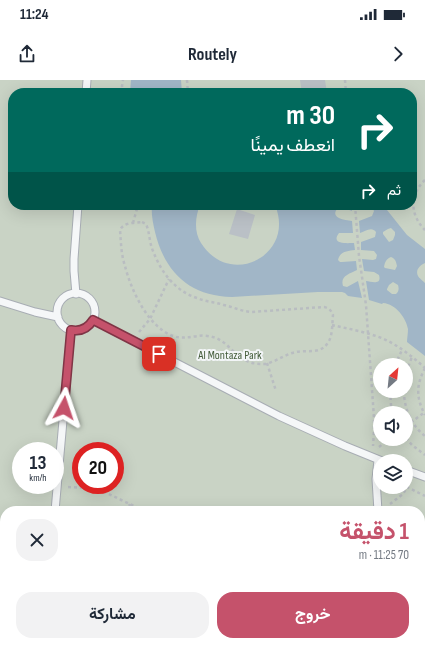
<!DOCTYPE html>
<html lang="ar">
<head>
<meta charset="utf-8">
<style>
	body { margin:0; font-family:"Sofia Sans Condensed",Vazirmatn,sans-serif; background:#f2f2f3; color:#1f2937; direction:rtl; height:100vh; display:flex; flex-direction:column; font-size:15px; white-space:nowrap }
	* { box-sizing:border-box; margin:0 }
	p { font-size:13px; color:#747a83 }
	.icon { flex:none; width:22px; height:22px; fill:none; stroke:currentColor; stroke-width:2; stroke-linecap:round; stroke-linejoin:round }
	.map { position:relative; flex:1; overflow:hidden; direction:ltr }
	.drawer { position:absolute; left:0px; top:426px; width:425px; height:140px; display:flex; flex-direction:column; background:#fff; border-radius:16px 16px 0 0; box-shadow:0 4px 16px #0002; direction:rtl }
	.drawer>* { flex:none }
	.top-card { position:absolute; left:8px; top:8px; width:409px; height:122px; border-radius:16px; box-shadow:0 4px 16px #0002; direction:rtl; background:#00695c; color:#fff; overflow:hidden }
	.needle { width:26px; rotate:27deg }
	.tools { position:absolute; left:373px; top:278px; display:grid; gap:8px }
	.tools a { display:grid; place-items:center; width:40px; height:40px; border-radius:50%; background:#fff; box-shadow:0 4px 16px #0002; font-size:20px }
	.speed { position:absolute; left:12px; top:362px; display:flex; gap:8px; font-size:20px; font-weight:700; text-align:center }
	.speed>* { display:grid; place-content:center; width:52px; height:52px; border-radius:50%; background:#fff; box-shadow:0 4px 16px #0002; line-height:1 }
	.speed small { font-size:10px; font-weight:400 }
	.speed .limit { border:6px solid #d22; background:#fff; color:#111 }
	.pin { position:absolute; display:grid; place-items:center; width:34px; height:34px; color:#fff; margin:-17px; border-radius:8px; box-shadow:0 2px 6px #0006 }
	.me { position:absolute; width:44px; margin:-22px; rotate:5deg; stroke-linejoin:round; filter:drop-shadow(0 0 3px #0008) }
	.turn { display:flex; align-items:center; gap:14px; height:84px; padding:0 16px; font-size:18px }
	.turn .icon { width:52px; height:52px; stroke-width:2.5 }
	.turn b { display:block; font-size:28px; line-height:34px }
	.then { display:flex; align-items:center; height:38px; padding:0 16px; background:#0003; gap:8px; font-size:15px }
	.round { display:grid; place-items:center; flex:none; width:42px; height:42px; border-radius:16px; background:#f2f2f3 }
	.headline { display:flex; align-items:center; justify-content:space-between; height:68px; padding:0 16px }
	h1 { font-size:24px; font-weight:700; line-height:30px; color:#c5526b }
	.button { display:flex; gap:8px; margin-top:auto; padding:8px 16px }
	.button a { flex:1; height:46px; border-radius:16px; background:#c5526b; color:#fff; font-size:16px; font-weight:700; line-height:46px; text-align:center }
	.button a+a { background:#f2f2f3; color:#1f2937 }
	.status { display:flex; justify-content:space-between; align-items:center; height:28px; padding:0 20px; background:#fff; direction:ltr }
	.status svg { height:11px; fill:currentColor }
	header { display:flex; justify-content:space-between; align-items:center; height:52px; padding:0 16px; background:#fff; font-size:18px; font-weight:700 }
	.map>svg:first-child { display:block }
</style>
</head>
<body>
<div class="status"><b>11:24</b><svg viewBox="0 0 49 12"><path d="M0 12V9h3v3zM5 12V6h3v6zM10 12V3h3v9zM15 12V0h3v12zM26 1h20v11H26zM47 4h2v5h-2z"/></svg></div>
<header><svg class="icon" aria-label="forward" viewBox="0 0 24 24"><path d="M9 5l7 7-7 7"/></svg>Routely<svg class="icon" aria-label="share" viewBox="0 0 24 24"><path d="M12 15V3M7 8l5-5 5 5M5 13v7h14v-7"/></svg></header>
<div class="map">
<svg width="425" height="566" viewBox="0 0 425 566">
	<rect width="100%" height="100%" fill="#e3e6ea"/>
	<path fill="#c9d3c5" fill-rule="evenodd" d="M0,0h425v566h-425zM13,13h399v112h-399zM380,285h26v26h-26zM380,333h26v26h-26zM21,371h34v34h-34zM81,371h34v34h-34zM380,381h26v26h-26zM5,431h415v130h-415z"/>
	<path fill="#a1b6c7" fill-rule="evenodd" d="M131,0h50l1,13h-52z
		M152,125h48c-5,12 -6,27 1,38 29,46 95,12 74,-38h76l1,6 -11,-4c-5,1 -9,8 -2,11 4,2 9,2 13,3l1,12h-14c-9,12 9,10 15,10l1,7c-7,1 -15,1 -17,10l2,2h2l14,-1 1,9c-8,4 -17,6 -14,16l4,1 11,-6 4,17 -14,-2 -3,-3 -3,-1h-24l-86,5c-42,-1 -67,-24 -77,-65 -2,-9 -4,-18 -3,-27z
		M357,125h26l24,30 18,14v14c-5,2 -10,7 -7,13 1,2 5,5 7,7v73l-18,-14c0,-4 1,-8 1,-13 -2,-11 -12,-25 -25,-26l-1,1 -13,-4 -3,-19c6,1 16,4 13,-6l-5,-3 -10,-1 -2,-12 11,1 3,-1 1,-4 -3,-4 -13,-1v-8l14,-5 1,-5c-4,-6 -11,-1 -16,1l-1,-12 13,-5 2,-5 -1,-2 -4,-2 -11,2zM391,148l4,4v3l-2,5 -4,2 -6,-8v-2l5,-3zM391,177c5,2 5,5 6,9l-2,4 -10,-2 -1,-1c1,-5 2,-8 7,-10zM393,202l5,3c1,3 1,7 -2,9h-4l-5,-4v-1l2,-4z"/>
	<path fill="#bac0c6" d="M300,0h25l2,13h-25z
		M237,129l18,6 -7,24 -19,-5z"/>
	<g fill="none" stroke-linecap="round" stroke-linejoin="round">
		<g stroke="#a8adb4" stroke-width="9">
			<path id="service" d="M86,13l1,-13
				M57 232a19 19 0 1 1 38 0a19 19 0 1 1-38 0Z
				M76,214l-2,-23v-12l4,-54
				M0,221l35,11 23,5
				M93,240l186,96 66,30 37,15
				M406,390l19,7
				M55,431l16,-181
				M378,431l-2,-32 2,-19
				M388,561l1,5
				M44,566v-5"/>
		</g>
		<path stroke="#b9bdc1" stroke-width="2.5" stroke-dasharray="3 3" stroke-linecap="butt" d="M187,0l1,13
			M345,0l1,13
			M123,13l-1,-7 1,-6
			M425,100c-16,15 -15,35 0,50
			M355,125l4,51 7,49 8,113v13l-1,15
			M142,142l4,2c4,9 3,18 7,27 8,21 22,40 44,47 9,4 18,4 27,7 9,2 17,6 27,7l73,-5c5,1 7,3 9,8 -1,9 0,22 -6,29 -7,10 -20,6 -31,8 -11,2 -20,10 -31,12 -6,0 -12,0 -18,-3 -13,-5 -17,-17 -31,-23 -6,-2 -13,-3 -18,-2 -9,1 -16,3 -25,0 -25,-9 -42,-46 -48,-70 -4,-12 -4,-24 -5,-36 4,-8 14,-7 22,-8z
			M133,143l5,-18
			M332,245c17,4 35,7 52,14 15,7 29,18 41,29
			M139,252l11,-13 19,-40
			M267,283l9,28
			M395,285l7,-15
			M425,288c-9,17 -9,30 0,47
			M406,292l6,-15
			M390,311l1,14 2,8
			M404,311c0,17 7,34 21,45
			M406,358l6,7 13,10
			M379,367l10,-8
			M68,407l23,1 11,3 43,20
			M390,424l13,-10 4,-7 18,9
			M126,431l4,-7
			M156,561l10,5
			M86,566l2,-5
			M227,566l3,-5
			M238,566l2,-5
			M295,566l1,-5
			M421,566l4,-86"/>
		<use href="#service" stroke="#f5f7f8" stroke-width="7"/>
		<path stroke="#b9bdc1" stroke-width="2.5" stroke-dasharray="3 3" stroke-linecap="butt" d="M406,346l19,-14"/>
	</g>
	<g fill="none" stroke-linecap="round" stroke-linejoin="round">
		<g stroke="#803546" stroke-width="10">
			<path id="route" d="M64,328l7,-78c10,2 17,-2 22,-10l66,34"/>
		</g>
		<use href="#route" stroke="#c5526b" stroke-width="7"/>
	</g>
	<g text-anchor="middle" stroke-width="4" stroke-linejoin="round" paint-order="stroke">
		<g font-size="12" fill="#435c3a" stroke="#f2f5f7">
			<text x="230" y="279">Al Montaza Park</text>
		</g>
	</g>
</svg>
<div class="tools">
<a><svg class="needle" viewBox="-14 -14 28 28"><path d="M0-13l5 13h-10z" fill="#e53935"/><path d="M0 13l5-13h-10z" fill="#747a83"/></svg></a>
<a><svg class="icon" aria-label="sound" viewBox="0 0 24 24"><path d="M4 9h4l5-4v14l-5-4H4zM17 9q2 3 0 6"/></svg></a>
<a><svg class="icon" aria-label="layers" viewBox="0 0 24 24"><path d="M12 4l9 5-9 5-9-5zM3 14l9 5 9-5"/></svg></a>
</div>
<div class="speed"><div>13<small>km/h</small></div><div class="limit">20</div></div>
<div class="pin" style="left:159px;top:274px;background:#d93025"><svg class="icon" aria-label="arrive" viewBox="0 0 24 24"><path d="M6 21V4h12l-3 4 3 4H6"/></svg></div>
<svg class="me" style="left:64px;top:328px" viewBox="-20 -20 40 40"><path d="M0-17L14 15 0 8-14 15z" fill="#c5526b" stroke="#fff" stroke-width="4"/></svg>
<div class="top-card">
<div class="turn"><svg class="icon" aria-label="right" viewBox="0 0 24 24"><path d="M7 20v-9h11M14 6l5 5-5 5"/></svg><div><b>30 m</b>انعطف يمينًا</div></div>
<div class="then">ثم<svg class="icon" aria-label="right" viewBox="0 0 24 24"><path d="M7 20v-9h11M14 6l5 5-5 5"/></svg></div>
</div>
<section class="drawer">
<div class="headline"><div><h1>1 دقيقة</h1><p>70 m · 11:25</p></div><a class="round"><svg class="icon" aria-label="close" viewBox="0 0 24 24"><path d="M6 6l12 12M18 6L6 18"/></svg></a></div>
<div class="button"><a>خروج</a><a>مشاركة</a></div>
</section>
</div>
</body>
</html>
